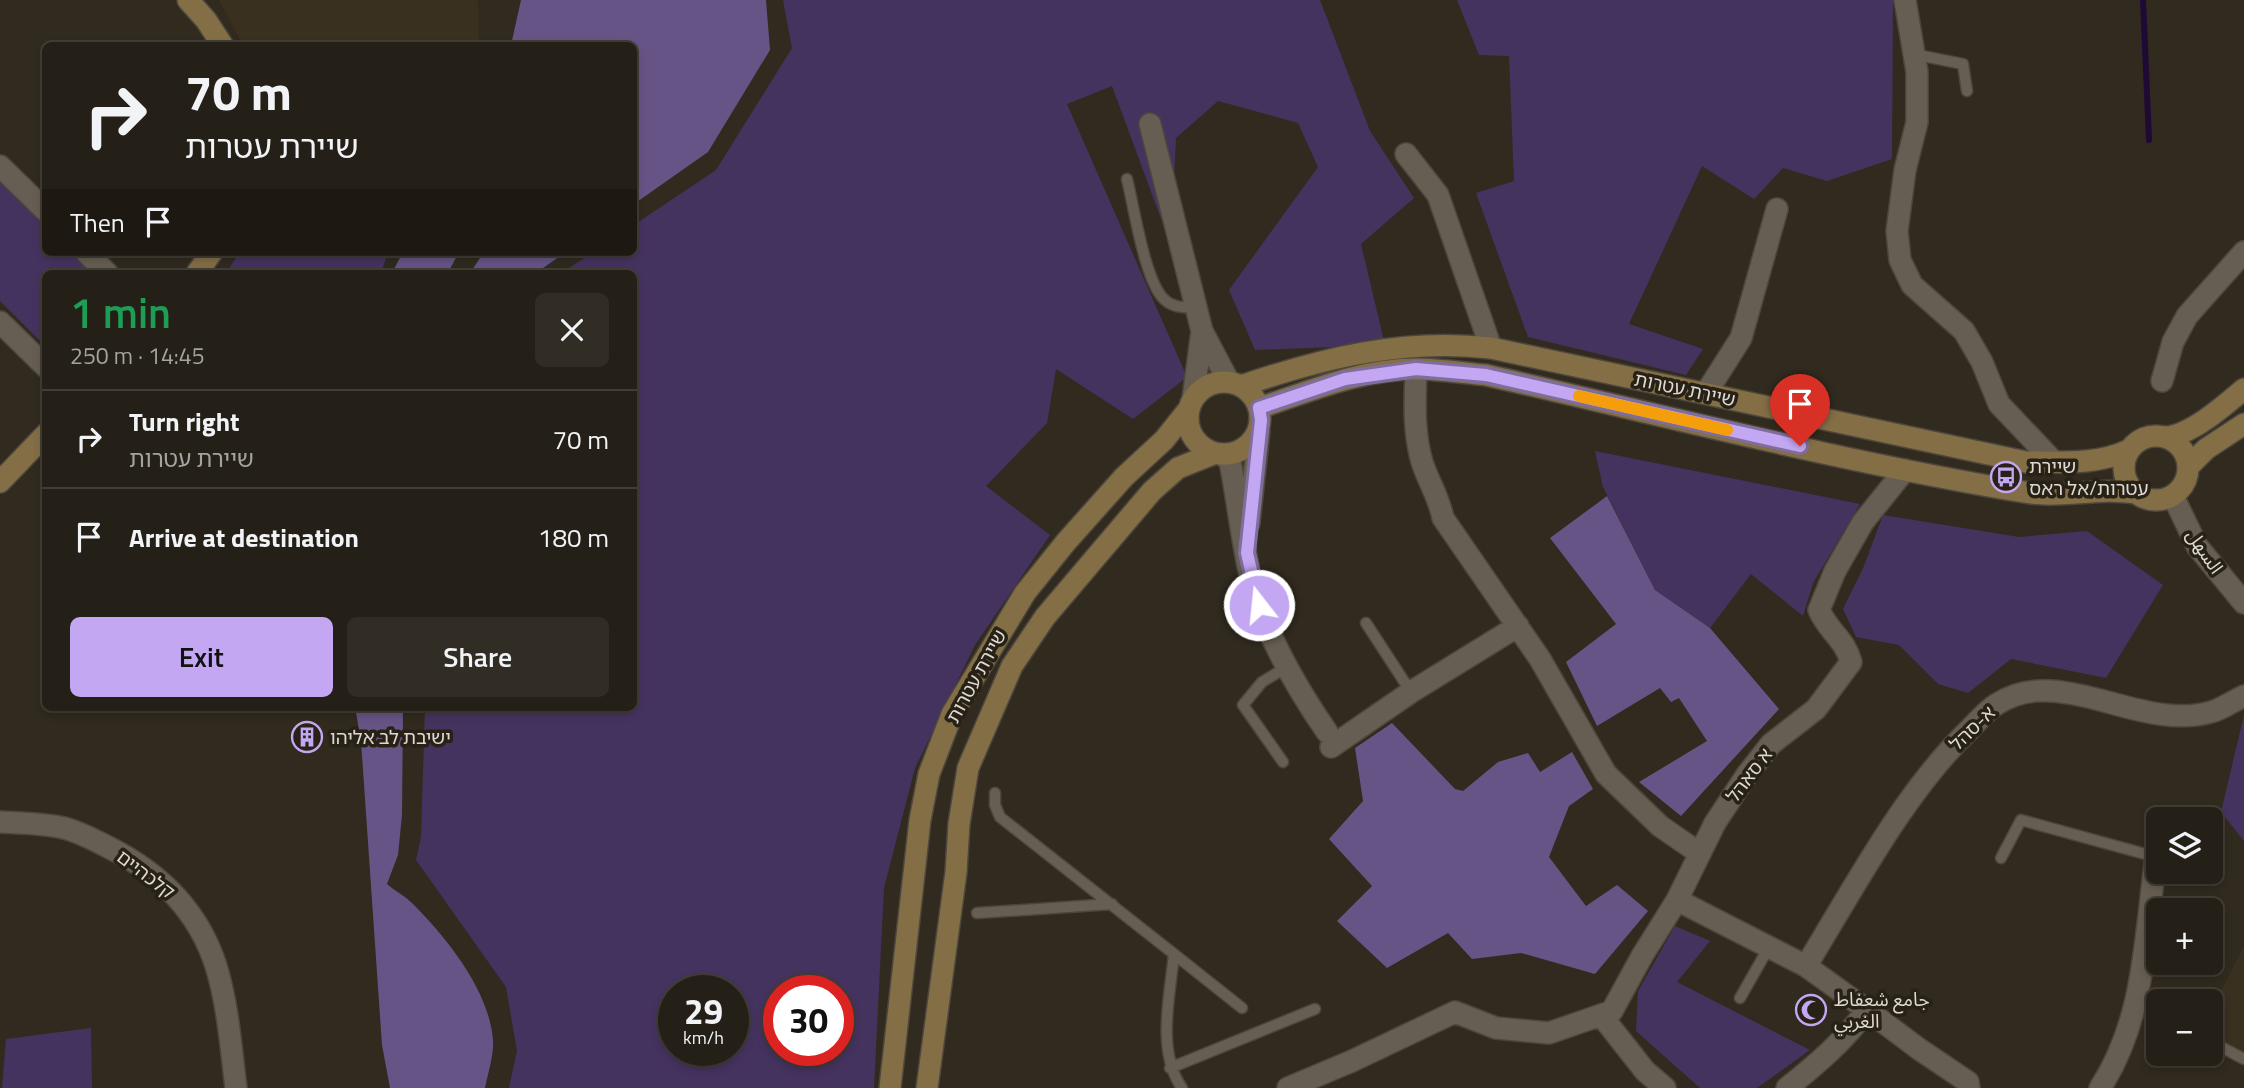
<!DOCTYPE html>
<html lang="en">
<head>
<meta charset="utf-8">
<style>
	body { margin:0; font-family:"Titillium Web","Noto Sans Arabic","Noto Sans Hebrew",sans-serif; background:#312d24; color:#f1f3f6; height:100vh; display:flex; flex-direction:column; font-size:26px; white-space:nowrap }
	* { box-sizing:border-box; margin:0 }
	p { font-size:23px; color:#a3a3a1 }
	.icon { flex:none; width:38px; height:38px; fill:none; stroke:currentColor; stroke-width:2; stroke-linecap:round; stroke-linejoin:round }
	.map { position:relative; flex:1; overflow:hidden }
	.panel { position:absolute; left:42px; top:270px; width:595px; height:441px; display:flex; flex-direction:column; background:#252017; border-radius:10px; box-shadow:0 4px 10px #0003,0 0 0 2px #423e36 }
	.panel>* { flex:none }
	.guide { position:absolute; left:42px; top:42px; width:595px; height:214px; border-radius:10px; box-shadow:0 4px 10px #0003,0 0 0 2px #423e36; background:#252017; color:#f1f3f6; overflow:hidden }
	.fabs { position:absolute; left:2146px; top:807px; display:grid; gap:14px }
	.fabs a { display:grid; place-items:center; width:77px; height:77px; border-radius:10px; background:#252017; box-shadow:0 4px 10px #0003,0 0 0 2px #423e36; font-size:35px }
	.speed { position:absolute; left:658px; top:975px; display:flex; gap:14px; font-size:35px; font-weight:700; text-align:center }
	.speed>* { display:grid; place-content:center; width:91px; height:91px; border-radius:50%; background:#252017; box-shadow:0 4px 10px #0003,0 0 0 2px #423e36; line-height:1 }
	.speed small { font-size:18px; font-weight:400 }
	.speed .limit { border:10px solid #d22; background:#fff; color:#111 }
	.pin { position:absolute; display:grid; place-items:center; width:60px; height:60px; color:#fff; margin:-72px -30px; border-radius:50% 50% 50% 0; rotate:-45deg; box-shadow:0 0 7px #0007 }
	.pin .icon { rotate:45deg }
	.me { position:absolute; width:77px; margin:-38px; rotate:344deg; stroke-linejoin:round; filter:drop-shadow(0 0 5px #0008) }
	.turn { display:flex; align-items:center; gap:24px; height:147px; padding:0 28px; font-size:32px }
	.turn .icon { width:91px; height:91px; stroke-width:2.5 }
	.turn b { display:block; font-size:49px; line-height:60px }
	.then { display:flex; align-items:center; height:66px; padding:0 28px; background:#0003; gap:14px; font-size:26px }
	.round { display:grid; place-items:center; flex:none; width:74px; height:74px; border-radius:10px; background:#312d24 }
	.head { display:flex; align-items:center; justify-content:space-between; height:119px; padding:0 28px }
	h1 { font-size:42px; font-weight:600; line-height:52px; color:#1e9e55 }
	.primary-button { display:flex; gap:14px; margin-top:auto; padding:14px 28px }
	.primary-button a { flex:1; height:80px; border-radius:10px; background:#c3a7f2; color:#111; font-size:28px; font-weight:600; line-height:80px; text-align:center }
	.primary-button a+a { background:#312d24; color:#f1f3f6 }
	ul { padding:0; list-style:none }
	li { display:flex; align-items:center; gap:21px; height:98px; padding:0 28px; border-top:2px solid #423e36 }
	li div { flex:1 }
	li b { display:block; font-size:26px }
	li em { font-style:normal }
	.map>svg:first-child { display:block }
</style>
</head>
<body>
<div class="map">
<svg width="2244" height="1088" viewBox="0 0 2244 1088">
	<rect width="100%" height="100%" fill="#312a1f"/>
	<path fill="#3a301f" d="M219,0h259l1,45h-236z
		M2244,946v107l-34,-17v-23z"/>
	<path fill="#45335f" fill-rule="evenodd" d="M783,0h537l50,131 44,67 -53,46 24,101 -130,5 -26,-60 89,-123 -20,-44 -80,-22 -42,37 -5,108 -59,-160 -45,18 120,273 -54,42 -77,-50 -9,54 -61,63 64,49 -75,110 -60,123 -31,120 -10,200h-365l8,-37 -11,-64 -90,-127 5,-23 4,-130h209v-434h-72l31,-21h41v-27l82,-55 76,-122zM674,990h59v60h-59zM779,990h59v60h-59z
		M1457,0h436l-1,159 -65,22 -44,-13 -29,31 -52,-33 -73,158 74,25 -17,26 -158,-38 -52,-144 38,-12 -5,-125 -30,-1z
		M0,180l45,45 1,27h27l21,21h-48l-1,73 -45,-45z
		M240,252h148l-7,21h-155z
		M1595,451l265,53 -47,79 -10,33 -52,-42 -41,54 -55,-38 -52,-103z
		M1883,515l136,22 68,-6 76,54 -57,93 -95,-19 -43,34 -30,-9 -39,-39 -43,-8 -13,-28 21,-43z
		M2244,715v126l-23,-29z
		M1675,926l35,15 -33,41 133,68 -53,38h-57l-64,-57 2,-40z
		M91,1028l1,60h-90l4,-49z"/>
	<path fill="#675486" d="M521,0h245l4,50 -62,102 -74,52v-158l-123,-1z
		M403,252h56l-9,17 -6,4h-52z
		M484,252h82l-23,16 -2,5h-71z
		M1607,496l48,94 55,38 69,81 -98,107 -42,-34 68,-41 -28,-43 -8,4 -11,-14 -63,38 -31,-64 50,-38 -66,-86z
		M355,707h48l-1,108 -4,40 -11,29c8,7 18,12 25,19 35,35 77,87 81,137 1,15 -5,33 -8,48h-95l-8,-43 -21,-304z
		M1392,723l63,66 8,2 35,-29 30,-9 12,19 32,-20 21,37 -24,17 -20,51 37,49 31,-21 31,26 -53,63 -74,-21 -49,6 -24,-26 -61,35 -50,-47 35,-35 -43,-47 34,-38 -8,-53z"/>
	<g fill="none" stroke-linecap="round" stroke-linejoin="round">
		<path stroke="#1f0a36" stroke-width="6" d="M2143,0l6,140"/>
		<g stroke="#4c463d" stroke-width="13">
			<path id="lane" d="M1913,54l50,10 4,27
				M1127,179c7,28 18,104 38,121 8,8 21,7 32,8
				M1366,623l45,69
				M1283,762l-40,-57 19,-23 25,-15
				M995,793v12l5,12 174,137c-4,42 -18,97 8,134
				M2001,858l20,-38 135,37
				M977,913l135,-9
				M1174,954l68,54
				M1740,998l29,-51
				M2136,1002l22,11
				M2210,1041l34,18
				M1170,1068l145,-59"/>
		</g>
		<g stroke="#4c463d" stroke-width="24">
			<path id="street" d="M1905,0l12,72v50l-12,48 -8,61 3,29 12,25 52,46 18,31 17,42 55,58
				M1150,124l52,207 27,51
				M1406,154l32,41 53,153
				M0,166l46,45
				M86,252l21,21
				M0,322l46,45
				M1416,369c-1,31 -3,62 6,93 6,19 17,35 21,56l97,141 66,115 54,52 39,27
				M2162,381l11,-39 14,-26 57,-64
				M1706,393l35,-55 36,-129
				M1193,399l9,-68
				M1223,454l7,8c8,40 12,82 22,122 15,53 44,103 75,148
				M2173,496l24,50 47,57
				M1249,523l10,-92
				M1331,747l80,-55 107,-66
				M0,822c21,1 43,1 64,6 16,4 30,12 44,19 52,26 90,63 108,119 12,39 15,82 20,122
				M1677,900l129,66 61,44c-23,31 -50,54 -80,78
				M1806,966c48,-78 98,-174 164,-237 8,-8 17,-19 27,-25 25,-16 50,-15 77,-10 44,8 92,31 137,18 11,-3 22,-11 33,-16
				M1867,1010l52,39 49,33 1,6
				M1288,1088l64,-27 103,-49 41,16 53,5 52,-18
				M1665,1088l-20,-17 -44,-56 11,-4 30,-55 35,-56 38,-77 31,-47 25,-32 45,-35 35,-47c-6,-23 -23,-31 -32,-52l16,-39 28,-49 42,-52
				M2100,1088c45,-68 45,-153 56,-231l2,-3"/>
		</g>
		<g stroke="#4c463d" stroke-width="24">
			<path id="secondary" d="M188,0l18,20 17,26
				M197,273l15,-21
				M1188 418a36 36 0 1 1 72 0a36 36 0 1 1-72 0Z
				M1241,386c82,-28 162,-48 250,-38l535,114c35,0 71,3 103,-12
				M1259,408c51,-17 102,-39 157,-39 23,0 47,4 70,6 180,41 361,88 544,118 33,5 70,-6 105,0
				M2124 468a32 32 0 1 1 64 0a32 32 0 1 1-64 0Z
				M2166,437c25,-2 58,-31 78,-48
				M2188,467l18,-18 38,-25
				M0,482l46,-48
				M890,1088l30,-268 9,-46 23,-60 73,-121 41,-51 58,-65 40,-37 24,-30
				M927,1088l29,-216 3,-48 9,-56 44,-102 33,-49 107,-126 26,-23 35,-14"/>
		</g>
		<use href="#lane" stroke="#665e52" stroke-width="10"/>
		<use href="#street" stroke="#665e52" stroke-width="21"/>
		<use href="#secondary" stroke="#836e46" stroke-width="21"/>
	</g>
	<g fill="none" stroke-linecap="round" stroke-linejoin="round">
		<g stroke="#7f6d9d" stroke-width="18">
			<path id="route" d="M1259,605l-12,-52 14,-133 -2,-12 86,-29 71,-10 70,6 314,71"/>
		</g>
		<use href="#route" stroke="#c3a7f2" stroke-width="12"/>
		<path stroke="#f59e0b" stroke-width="12" d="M1579,396l148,34"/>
	</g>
	<defs>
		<g id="bus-ring" transform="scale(1.575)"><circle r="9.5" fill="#272116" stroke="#c3a7f2" stroke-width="1.5"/><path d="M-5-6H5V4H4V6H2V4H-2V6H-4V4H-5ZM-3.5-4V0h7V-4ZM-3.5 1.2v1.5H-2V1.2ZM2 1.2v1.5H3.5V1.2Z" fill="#c3a7f2"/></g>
		<g id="building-ring" transform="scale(1.575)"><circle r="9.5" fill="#272116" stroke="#c3a7f2" stroke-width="1.5"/><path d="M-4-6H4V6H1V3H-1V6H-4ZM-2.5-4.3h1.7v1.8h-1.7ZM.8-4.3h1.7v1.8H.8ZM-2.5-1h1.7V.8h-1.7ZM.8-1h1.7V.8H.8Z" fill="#c3a7f2"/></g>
		<g id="mosque-ring" transform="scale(1.575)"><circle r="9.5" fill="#272116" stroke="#c3a7f2" stroke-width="1.5"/><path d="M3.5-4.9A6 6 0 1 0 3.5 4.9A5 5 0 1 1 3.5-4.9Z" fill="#c3a7f2"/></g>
	</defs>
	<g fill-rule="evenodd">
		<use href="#bus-ring" x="2006" y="477"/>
		<use href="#building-ring" x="307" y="737"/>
		<use href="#mosque-ring" x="1811" y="1010"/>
	</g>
	<g text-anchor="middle" stroke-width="7" stroke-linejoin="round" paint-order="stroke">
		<g font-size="19" fill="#ddd9d2" stroke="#272116">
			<text transform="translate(1685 389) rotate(12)" y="7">שיירת עטרות</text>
			<text transform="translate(2205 551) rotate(56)" y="7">السهل</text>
			<text transform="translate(976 676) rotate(-61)" y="7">שיירת עטרות</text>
			<text transform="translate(1972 728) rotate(-44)" y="7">א-סהל</text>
			<text transform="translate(1749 775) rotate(-53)" y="7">א סאהל</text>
			<text transform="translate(146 874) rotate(37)" y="7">קלכהיים</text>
		</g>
		<g font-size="19" fill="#ddd9d2" stroke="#272116" text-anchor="start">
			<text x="2029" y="473">שיירת<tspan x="2029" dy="22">עטרות/אל ראס</tspan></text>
			<text x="330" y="744">ישיבת לב אליהו</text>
			<text x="1834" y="1006">جامع شعفاط<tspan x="1834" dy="22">الغربي</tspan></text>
		</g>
	</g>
</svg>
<div class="fabs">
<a><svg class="icon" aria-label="layers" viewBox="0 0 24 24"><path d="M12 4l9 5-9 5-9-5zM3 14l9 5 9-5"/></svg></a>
<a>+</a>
<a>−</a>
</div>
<div class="speed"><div>29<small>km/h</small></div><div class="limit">30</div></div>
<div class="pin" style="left:1800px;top:446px;background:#d93025"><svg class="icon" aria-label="arrive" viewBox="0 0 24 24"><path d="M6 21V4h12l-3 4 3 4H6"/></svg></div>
<svg class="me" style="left:1259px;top:605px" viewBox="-20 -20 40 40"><circle r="17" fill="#c3a7f2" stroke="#fff" stroke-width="3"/><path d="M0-11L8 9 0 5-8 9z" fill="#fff"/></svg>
<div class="guide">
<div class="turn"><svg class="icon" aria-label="right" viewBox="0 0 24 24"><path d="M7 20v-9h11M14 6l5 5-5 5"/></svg><div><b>70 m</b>שיירת עטרות</div></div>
<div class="then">Then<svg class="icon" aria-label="arrive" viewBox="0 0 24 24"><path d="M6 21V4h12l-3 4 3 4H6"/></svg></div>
</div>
<section class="panel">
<div class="head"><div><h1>1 min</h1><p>250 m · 14:45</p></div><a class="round"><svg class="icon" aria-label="close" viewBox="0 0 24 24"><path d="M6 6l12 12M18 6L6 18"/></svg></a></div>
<ul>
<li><svg class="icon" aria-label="right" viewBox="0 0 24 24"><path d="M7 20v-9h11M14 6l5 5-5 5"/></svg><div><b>Turn right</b><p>שיירת עטרות</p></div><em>70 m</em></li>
<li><svg class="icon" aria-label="arrive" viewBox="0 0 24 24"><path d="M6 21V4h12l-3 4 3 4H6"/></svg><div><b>Arrive at destination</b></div><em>180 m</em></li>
</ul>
<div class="primary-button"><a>Exit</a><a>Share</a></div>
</section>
</div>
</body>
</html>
